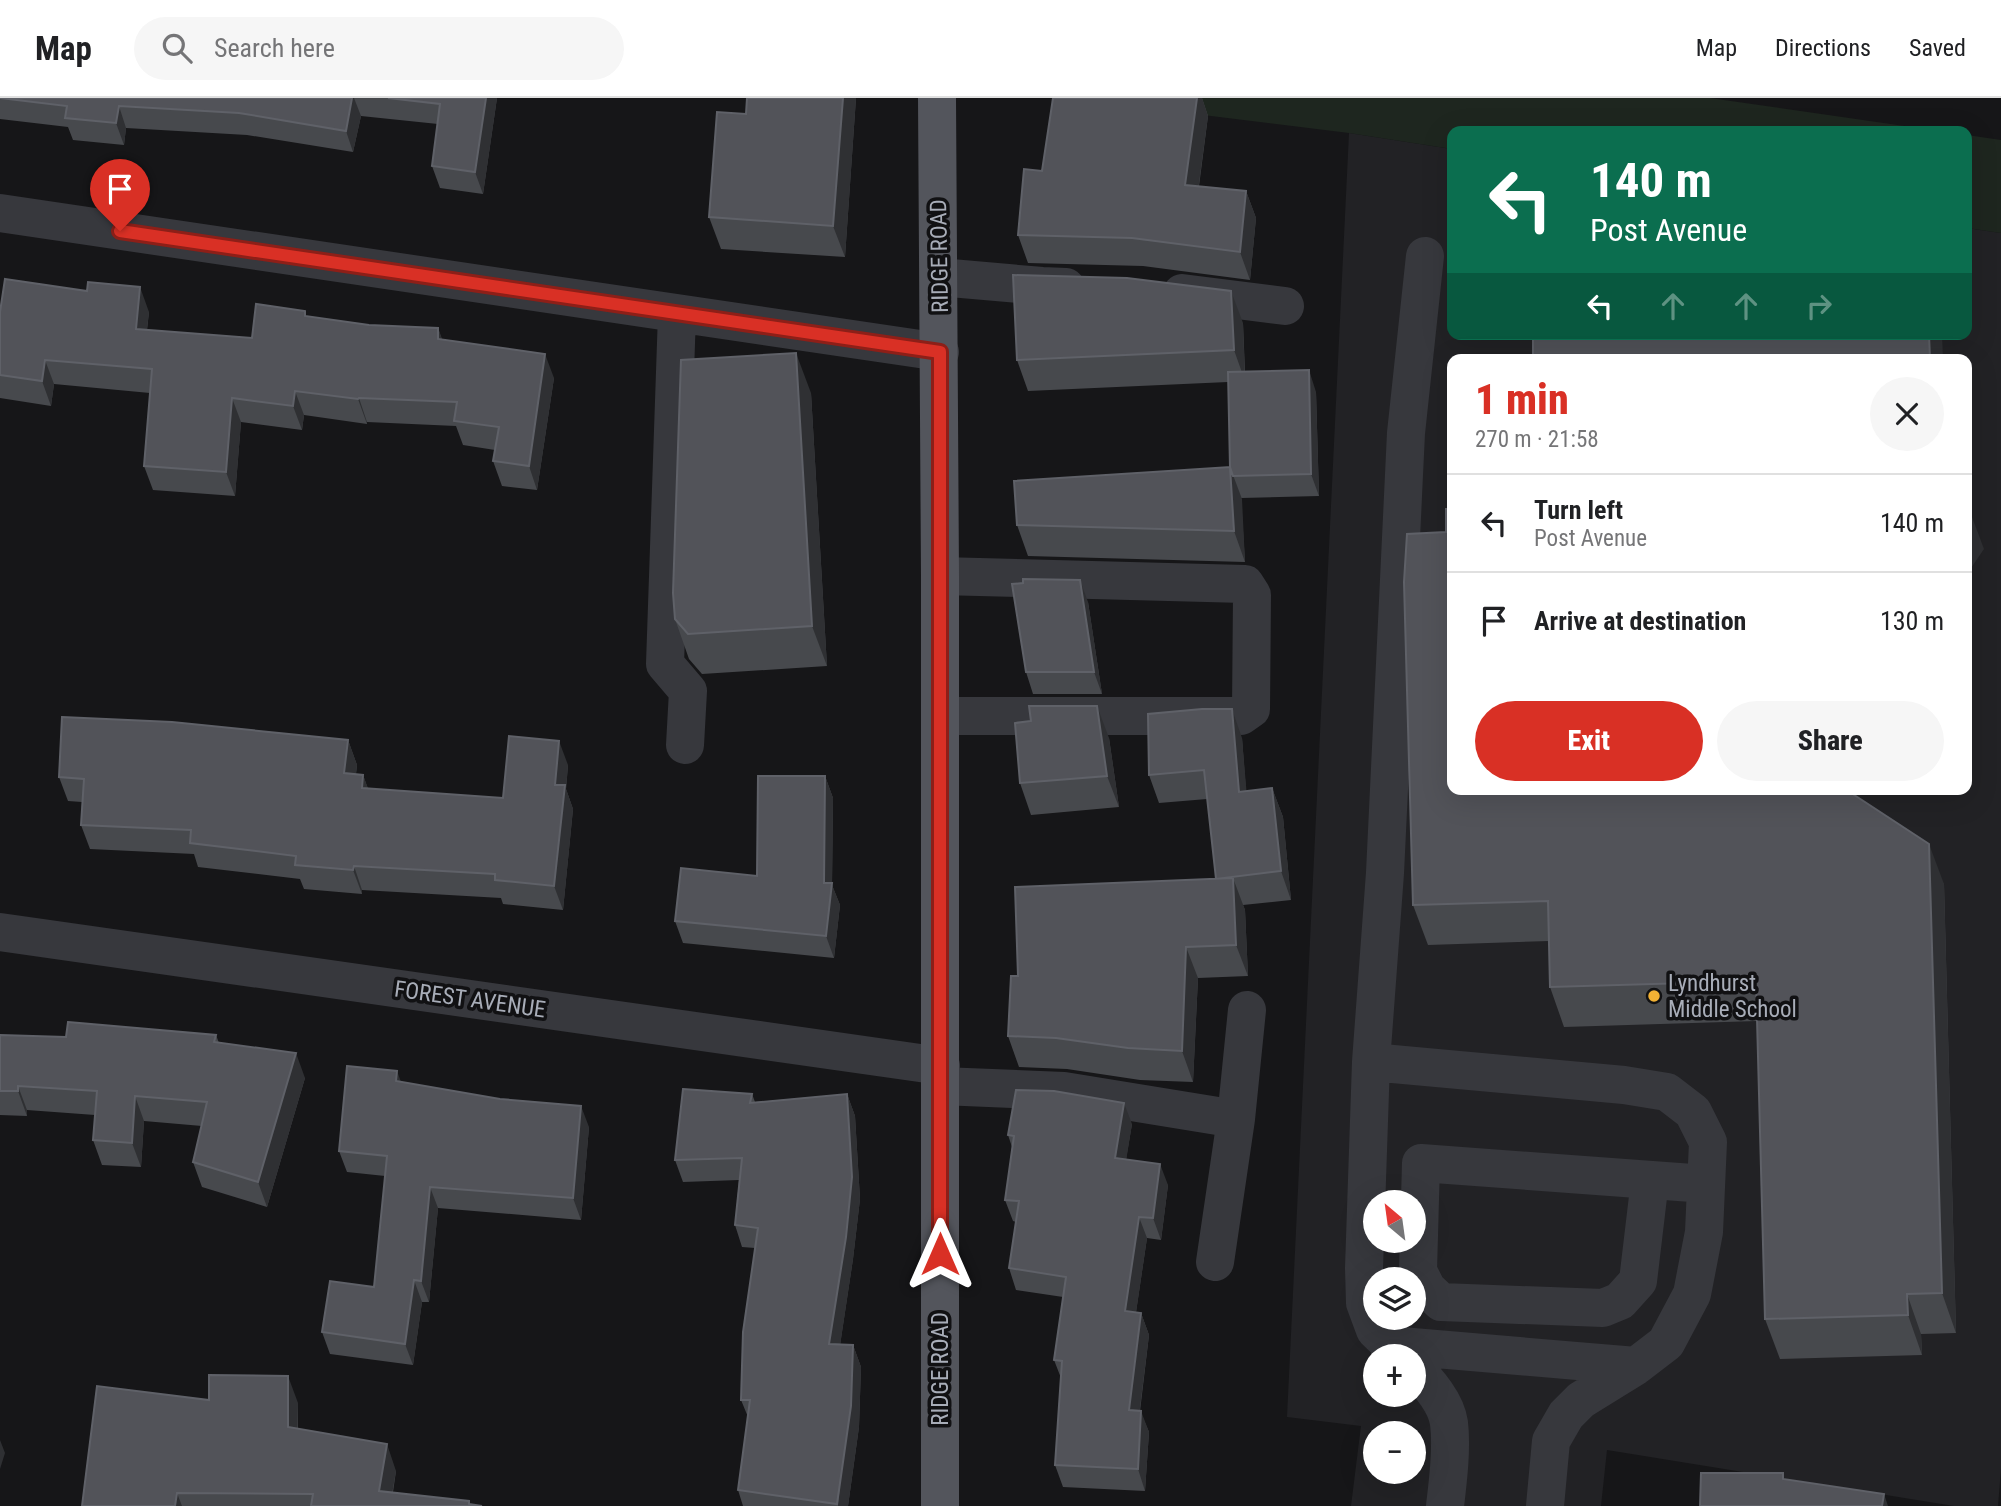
<!DOCTYPE html>
<html lang="en">
<head>
<meta charset="utf-8">
<style>
	body { margin:0; font-family:"Roboto Condensed",sans-serif; background:#f6f6f6; color:#202124; height:100vh; display:flex; flex-direction:column; font-size:26px; white-space:nowrap }
	* { box-sizing:border-box; margin:0 }
	p { font-size:23px; color:#757577 }
	.icon { flex:none; width:38px; height:38px; fill:none; stroke:currentColor; stroke-width:2; stroke-linecap:round; stroke-linejoin:round }
	.map { position:relative; flex:1; overflow:hidden }
	.details { position:absolute; left:1447px; top:256px; width:525px; height:441px; display:flex; flex-direction:column; background:#fff; border-radius:14px; box-shadow:0 7px 28px #0002 }
	.details>* { flex:none }
	.banner { position:absolute; left:1447px; top:28px; width:525px; height:214px; border-radius:14px; box-shadow:0 7px 28px #0002; background:#0b6e4f; color:#fff; overflow:hidden }
	.needle { width:46px; rotate:331deg }
	.buttons { position:absolute; left:1363px; top:1092px; display:grid; gap:14px }
	.buttons a { display:grid; place-items:center; width:63px; height:63px; border-radius:50%; background:#fff; box-shadow:0 7px 28px #0002; font-size:35px }
	.pin { position:absolute; display:grid; place-items:center; width:60px; height:60px; color:#fff; margin:-72px -30px; border-radius:50% 50% 50% 0; rotate:-45deg; box-shadow:0 0 7px #0007 }
	.pin .icon { rotate:45deg }
	.me { position:absolute; width:77px; margin:-38px; rotate:0deg; stroke-linejoin:round; filter:drop-shadow(0 0 5px #0008) }
	.turn { display:flex; align-items:center; gap:24px; height:147px; padding:0 28px; font-size:32px }
	.turn .icon { width:91px; height:91px; stroke-width:2.5 }
	.turn b { display:block; font-size:49px; line-height:60px }
	.lanes { display:flex; align-items:center; height:66px; padding:0 28px; background:#0003; justify-content:center; gap:35px; direction:ltr }
	.lanes .off { opacity:.35 }
	.round { display:grid; place-items:center; flex:none; width:74px; height:74px; border-radius:37px; background:#f6f6f6 }
	.headline { display:flex; align-items:center; justify-content:space-between; height:119px; padding:0 28px }
	h1 { font-size:42px; font-weight:800; line-height:52px; color:#d93025 }
	.action { display:flex; gap:14px; margin-top:auto; padding:14px 28px }
	.action a { flex:1; height:80px; border-radius:42px; background:#d93025; color:#fff; font-size:28px; font-weight:800; line-height:80px; text-align:center }
	.action a+a { background:#f6f6f6; color:#202124 }
	ul { padding:0; list-style:none }
	li { display:flex; align-items:center; gap:21px; height:98px; padding:0 28px; border-top:2px solid #e0e0e0 }
	li div { flex:1 }
	li b { display:block; font-size:26px }
	li em { font-style:normal }
	header { display:flex; align-items:center; gap:42px; box-sizing:border-box; height:98px; padding:0 35px; background:#fff; border-bottom:2px solid #e0e0e0 }
	header strong { font-size:33px }
	nav { display:flex; gap:38px; margin-inline-start:auto; font-size:24px }
	.search { width:490px; height:63px; background:#f6f6f6; display:flex; align-items:center; gap:18px; box-sizing:border-box; padding:0 24px; border-radius:38px; color:#757577; font-size:26px }
	.map>svg:first-child { display:block }
</style>
</head>
<body>
<header>
<strong>Map</strong>
<div class="search"><svg class="icon" aria-label="search" viewBox="0 0 24 24"><circle cx="10" cy="10" r="6"/><path d="M15 15l6 6"/></svg>Search here</div>
<nav><a>Map</a><a>Directions</a><a>Saved</a></nav>
</header>
<div class="map">
<svg width="2001" height="1408" viewBox="0 0 2001 1408">
	<rect width="100%" height="100%" fill="#161618"/>
	<path fill="#222225" fill-rule="evenodd" d="M1349,35l103,16v185h515v-106l34,5v1236l-3,37h-44l-347,-56 -6,56h-250l10,-80 -74,-9zM1452,261h515v430h-515zM1376,1104h38v39h-38zM1376,1181h38v39h-38zM1376,1258h38v39h-38zM1376,1335h38v39h-38z"/>
	<path fill="#1e261f" d="M1065,0h645l229,33h-487v18l-103,-16z
		M1967,37l34,5v93l-34,-5z"/>
	<g fill="none" stroke-linecap="round" stroke-linejoin="round">
		<path stroke="#37383d" stroke-width="38" d="M0,115l940,139
			M939,179l103,9 24,1
			M1182,195l103,13
			M677,216l-12,350 23,27 -3,54
			M940,618h301l10,-7 1,-114 -7,-11 -305,-8
			M0,834l941,134
			M1371,964l14,-189 21,-440 19,-177
			M941,988l123,5 172,28 11,-109
			M1650,1082l-12,101 -18,20 -17,7 -162,-6 -14,-13 -9,-18 3,-108 285,21
			M1215,1164l21,-143
			M1389,1247l247,21
			M1402,1258l-27,-26 -10,-27 -1,-35 7,-206 253,23 43,7 26,20 15,30 -4,90 -12,62 -26,49 -30,23 -55,34 -15,15 -15,26 -6,65
			M1414,1270c14,14 32,34 35,55 3,25 -1,58 -4,83"/>
		<path stroke="#53555c" stroke-width="38" d="M937,0l3,478v930"/>
	</g>
	<path fill="#47494d" d="M0,0h497l-14,96 -43,-6 -8,-22 6,-42 -77,-8 -8,36 -106,-17 -121,-7 -2,17 -51,-5 -5,-13 -68,-8z
		M856,0l-11,159 -124,-8 -12,-32 37,-103z
		M1053,0h149l6,18 -9,70 47,5 10,27 -6,62 -107,-14 -115,-3 -10,-28 24,-64z
		M87,193l62,21 -2,18 105,8 55,-22 62,9 69,3 4,12 112,38 -17,112 -35,-4 -9,-25 2,-11 -32,-5 -7,-19 -89,-4v2l-63,-9 -2,15 -61,-8 -6,74 -82,-6 -9,-24 6,-73 -96,-9 -3,22 -51,-8v-86z
		M1243,225l2,49 71,20 3,104 -78,2 4,64 -217,-6 -11,-31 213,-58 -2,-85 -200,9 -11,-31z
		M811,295l16,273 -125,8 -13,-15 -14,-40z
		M1446,434l498,352 12,449 -35,1 1,21 -142,4 -15,-40 -8,-298 -193,6 -14,-40 -1,-46 -121,4 -15,-40z
		M1023,485l65,19 14,92h-69l-7,-22z
		M1109,640l10,69 -88,8 -11,-32z
		M1242,640l4,53 26,-3 11,29 8,83 -48,5 2,5 3,66 -50,2 -5,104 -53,-2 -73,-11 -48,-2 -11,-31 10,-60 198,-97 -9,-80 -48,4 -10,-28z
		M348,642l9,25 -1,9 7,1 5,14 135,9 65,-33 -2,24 7,20 -10,101 -60,-6 -2,-6 -139,-8v4l-58,-5 -4,-10 -102,-12 -4,-13 -104,-5 -9,-24 1,-23 -14,-1 -9,-24z
		M825,678l8,22 -1,87 8,20 -6,53 -151,-15 -8,-22 82,-45z
		M0,937l66,2 150,-2 3,8 86,35 -38,129 -65,-20 -9,-25 9,-36 -58,-5 -3,46 -39,-2 -9,-25 2,-25 -68,-5v6l-27,-1z
		M401,984l188,45 -8,93 -143,-12 -9,94h-7l-9,63 -83,-11 -8,-22 52,-45 11,-111 -38,-4 -8,-21z
		M752,996l3,8 92,-8 8,22 5,83 -7,60 -13,86h13l8,22 -2,60 -11,79h-105l-5,-16 10,-73 -7,-17 14,-152 -13,-1 -7,-22 4,-45 -56,2 -8,-22z
		M1132,1026l-6,35 42,26 -7,55 -14,-2 -11,74 5,1 8,22 -9,76 9,21 -4,59 -82,-4 -8,-22 6,-87 -7,-18 9,-63 -47,-7 -7,-22 7,-46 -3,-1 -8,-21 7,-53 -4,-12z
		M209,1302l89,3v26l98,42 -3,21 89,14h-400z"/>
	<path fill="#2f3033" d="M352,0h2l7,18 -8,36 -7,-21z
		M486,0h11l-14,96 -8,-22z
		M843,0h13l-11,159 -12,-31z
		M1197,0h5l6,18 -13,97 -10,-28z
		M119,8l7,22 -2,17 -8,-22z
		M1246,93l10,27 -6,62 -10,-28z
		M140,189l9,25 -5,41 -8,-24z
		M1231,193l12,32 2,58 -11,-31z
		M438,230l9,24 -9,-13z
		M1929,236h13l1,25h-13z
		M796,255l15,40 16,273 -15,-40z
		M545,256l9,24 -17,112 -8,-24z
		M45,262l9,24 -3,22 -9,-25z
		M1309,272l7,22 3,104 -8,-22z
		M295,293l9,24 -2,15 -9,-24z
		M232,300l9,24 -6,74 -9,-24z
		M359,300l8,24v2l-9,-25z
		M1230,369l12,32 3,63 -11,-31z
		M1969,411l15,40 -17,25v-62z
		M1080,482l8,22 14,92 -8,-22z
		M1097,608l12,32 10,69 -12,-31z
		M1232,611l10,29 7,83 -10,-29z
		M348,642l9,25 -4,32 -9,-24z
		M559,643l9,24 -2,24 7,20 -10,101 -9,-24 1,-101z
		M363,677l9,24 -10,-11z
		M825,678l8,22 -1,87 8,20 -6,53 -8,-22 -2,-53z
		M1272,690l11,29 8,83 -10,-29z
		M1929,746l15,40 12,449 -14,-40z
		M354,768l8,24v4l-9,-24z
		M1233,780l12,32 3,66 -12,-31z
		M1186,849l12,31 -5,104 -11,-31z
		M296,955l9,25 -38,129 -9,-25z
		M397,973l8,22 -9,-12z
		M18,988l9,24v6l-9,-25z
		M847,996l8,22 5,83 -7,60 -16,107 -8,-22z
		M135,998l9,25 -3,46 -9,-24z
		M1124,1005l8,21 -9,56 -8,-22z
		M581,1008l8,21 -8,93 -8,-22z
		M1160,1066l8,21 -7,55 -8,-22z
		M430,1089l8,21 -9,94 -8,-21z
		M1139,1119l8,21 -14,95 -8,-22z
		M414,1182l8,22 -9,63 -8,-21z
		M1907,1196l14,40 1,21 -14,-40z
		M1141,1215l8,22 -12,97 -8,-22z
		M853,1247l8,22 -2,60 -11,79h-10z
		M288,1278l10,27 -1,51 -9,-27z
		M1141,1313l8,21 -4,59 -7,-22z
		M0,1342l5,13 -5,16z
		M387,1346l9,27 -6,35 -11,-15z
		M177,1395l5,13h-7z
		M1884,1396l4,12h-6z"/>
	<path fill="#525359" stroke="#5f6168" stroke-width="2" d="M0,0h352l-6,33 -107,-18 -120,-7 -3,17 -51,-5 2,-12z
		M388,0h98l-11,74 -43,-6 8,-62z
		M747,0h96l-10,128 -124,-9 8,-105 29,2z
		M1053,0h144l-12,87 61,6 -6,61 -108,-14 -114,-3 6,-66 18,2z
		M1013,177l114,3 104,13 3,59 -217,10z
		M5,181l82,12 1,-9 52,5 -4,42 116,9 4,-34 49,7v5l64,9 69,3v11l107,15 -16,112 -36,-5 6,-34 -45,-6 3,-19 -98,-4 -1,1 -63,-8 -2,15 -61,-8 -6,74 -82,-6 8,-97 -107,-9 -3,21 -42,-6v-63z
		M1533,236h396l1,25h-397z
		M796,255l16,273 -124,8 -13,-15 -2,-26 8,-233z
		M1309,272l2,104 -78,2 -3,-9 -2,-95z
		M1230,369l4,64 -217,-6 -3,-44z
		M1446,411h6v280h393l84,55 13,449 -35,1 1,21 -143,4 -9,-338 -206,6 -2,-86 -135,4 -9,-323 3,-48 39,-2z
		M1023,481l57,1 14,92h-68l-14,-88 11,-1z
		M1029,608h68l10,70 -87,7 -5,-60 16,-2z
		M1202,611h30l7,83 33,-4 9,83 -65,8 -12,-109 -55,5 -1,-61z
		M62,619l110,5 176,18 -4,33 19,2 -1,13 141,10 6,-62 50,5 -4,44h10l-11,101 -59,-6v-6l-141,-8 -1,4 -58,-5 1,-9 -106,-13 1,-13 -110,-5 3,-46 -25,-2z
		M758,678h67l-1,107h8l-6,53 -151,-15 6,-53 76,8z
		M1233,780l3,67 -50,2 -4,104 -54,-3 -72,-10 -48,-2 3,-60h7l-3,-89z
		M68,924l148,13 -2,7 82,11 -38,129 -65,-20 14,-60 -72,-6 -3,47 -39,-3 4,-49 -79,-5v5h-18v-56l66,2z
		M347,968l50,5 -1,10 104,18 81,7 -8,92 -143,-11 -9,94 -7,-1 -9,64 -83,-12 8,-51 44,6 13,-131 -48,-5z
		M683,991l69,5 -2,9 97,-9 5,83 -6,60 -17,107 24,1 -2,61 -14,98 -99,-14 12,-90h-9l2,-68 15,-104 -23,-3 7,-67 -67,2z
		M1016,992l38,1 70,12 -9,55 45,6 -7,54 -14,-1 -14,94 16,2 -12,97 12,1 -3,58 -83,-4 7,-104 -8,-1 12,-83 -57,-9 10,-67 -14,-1 9,-64 -6,-1z
		M209,1277l79,1v51l99,17 -8,47 90,10v3l13,2h-171l2,-12 -136,-1 -2,13h-93l15,-120 112,14z
		M1701,1375h82v6l101,15 -2,12h-182z"/>
	<g fill="none" stroke-linecap="round" stroke-linejoin="round">
		<g stroke="#8d1f18" stroke-width="18">
			<path id="route" d="M120,133l820,121v902"/>
		</g>
		<use href="#route" stroke="#d93025" stroke-width="12"/>
	</g>
	<circle fill="#f2b134" stroke="#111113" stroke-width="2.5" cx="1654" cy="898" r="7"/>
	<g text-anchor="middle" stroke-width="7" stroke-linejoin="round" paint-order="stroke">
		<g font-size="23" fill="#a8adb8" stroke="#111113">
			<text transform="translate(939 158) rotate(-91)" y="8">RIDGE ROAD</text>
			<text transform="translate(470 901) rotate(8)" y="8">FOREST AVENUE</text>
			<text transform="translate(940 1271) rotate(-90)" y="8">RIDGE ROAD</text>
		</g>
		<g font-size="23" fill="#a8adb8" stroke="#111113" text-anchor="start">
			<text x="1668" y="893">Lyndhurst<tspan x="1668" dy="26">Middle School</tspan></text>
		</g>
	</g>
</svg>
<div class="buttons">
<a><svg class="needle" viewBox="-14 -14 28 28"><path d="M0-13l5 13h-10z" fill="#e53935"/><path d="M0 13l5-13h-10z" fill="#757577"/></svg></a>
<a><svg class="icon" aria-label="layers" viewBox="0 0 24 24"><path d="M12 4l9 5-9 5-9-5zM3 14l9 5 9-5"/></svg></a>
<a>+</a>
<a>−</a>
</div>
<div class="pin" style="left:120px;top:133px;background:#d93025"><svg class="icon" aria-label="arrive" viewBox="0 0 24 24"><path d="M6 21V4h12l-3 4 3 4H6"/></svg></div>
<svg class="me" style="left:940px;top:1156px" viewBox="-20 -20 40 40"><path d="M0-17L14 15 0 8-14 15z" fill="#d93025" stroke="#fff" stroke-width="4"/></svg>
<div class="banner">
<div class="turn"><svg class="icon" aria-label="left" viewBox="0 0 24 24"><path d="M17 20v-9H6M10 6l-5 5 5 5"/></svg><div><b>140 m</b>Post Avenue</div></div>
<div class="lanes"><svg class="icon" aria-label="left" viewBox="0 0 24 24"><path d="M17 20v-9H6M10 6l-5 5 5 5"/></svg><svg class="icon off" aria-label="ahead" viewBox="0 0 24 24"><path d="M12 20V5M6 11l6-6 6 6"/></svg><svg class="icon off" aria-label="ahead" viewBox="0 0 24 24"><path d="M12 20V5M6 11l6-6 6 6"/></svg><svg class="icon off" aria-label="right" viewBox="0 0 24 24"><path d="M7 20v-9h11M14 6l5 5-5 5"/></svg></div>
</div>
<section class="details">
<div class="headline"><div><h1>1 min</h1><p>270 m · 21:58</p></div><a class="round"><svg class="icon" aria-label="close" viewBox="0 0 24 24"><path d="M6 6l12 12M18 6L6 18"/></svg></a></div>
<ul>
<li><svg class="icon" aria-label="left" viewBox="0 0 24 24"><path d="M17 20v-9H6M10 6l-5 5 5 5"/></svg><div><b>Turn left</b><p>Post Avenue</p></div><em>140 m</em></li>
<li><svg class="icon" aria-label="arrive" viewBox="0 0 24 24"><path d="M6 21V4h12l-3 4 3 4H6"/></svg><div><b>Arrive at destination</b></div><em>130 m</em></li>
</ul>
<div class="action"><a>Exit</a><a>Share</a></div>
</section>
</div>
</body>
</html>
